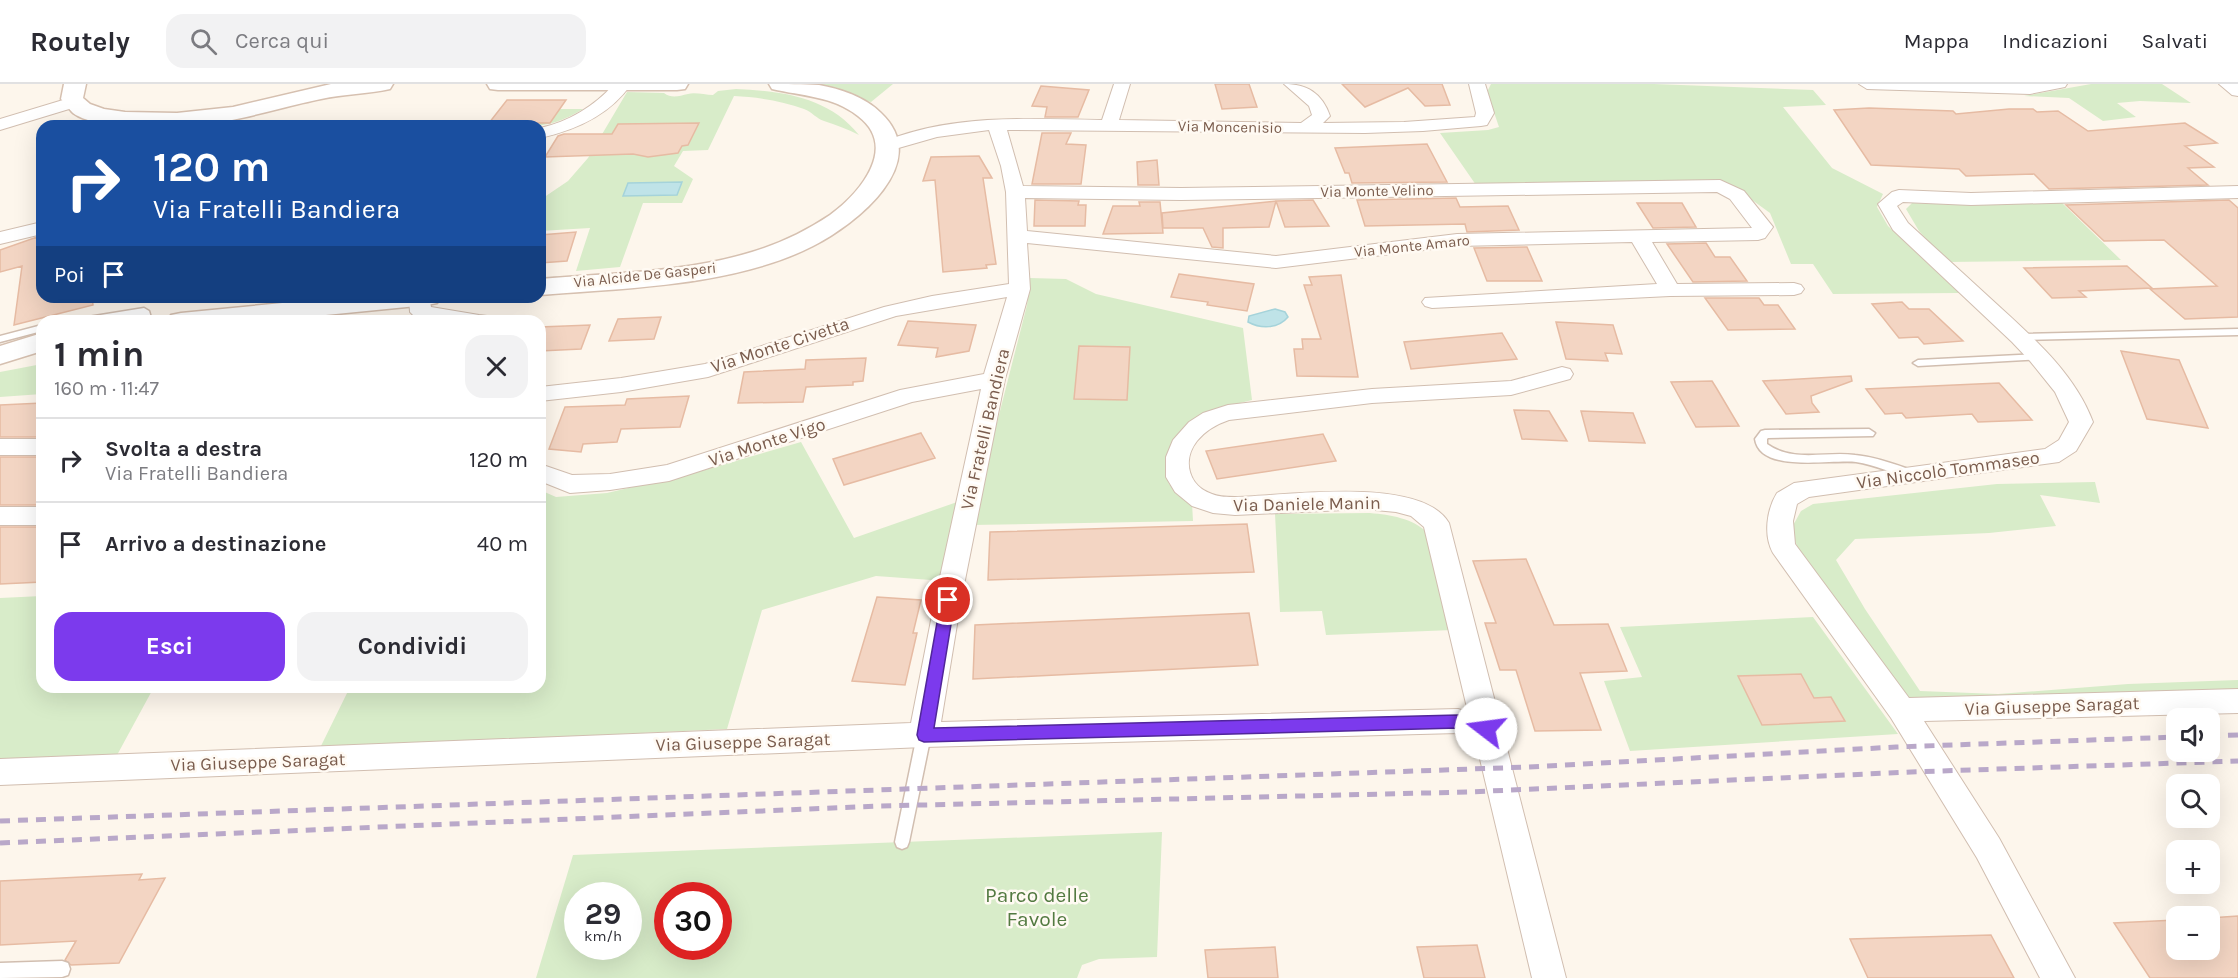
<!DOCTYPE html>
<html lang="it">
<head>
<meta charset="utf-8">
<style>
	body { margin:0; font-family:Karla,sans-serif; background:#f2f2f3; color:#2b2b33; height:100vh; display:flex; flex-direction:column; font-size:22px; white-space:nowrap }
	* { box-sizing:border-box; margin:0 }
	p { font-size:20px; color:#7c7c81 }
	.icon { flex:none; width:33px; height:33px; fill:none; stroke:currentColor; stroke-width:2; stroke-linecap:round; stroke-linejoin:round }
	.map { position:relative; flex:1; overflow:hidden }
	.panel { position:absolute; left:36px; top:231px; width:510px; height:378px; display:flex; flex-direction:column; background:#fff; border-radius:18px; box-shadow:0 6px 24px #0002 }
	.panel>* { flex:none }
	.banner { position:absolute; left:36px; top:36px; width:510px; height:183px; border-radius:18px; box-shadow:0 6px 24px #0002; background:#1a4fa0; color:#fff; overflow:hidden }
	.controls { position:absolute; left:2166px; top:624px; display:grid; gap:12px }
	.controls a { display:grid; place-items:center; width:54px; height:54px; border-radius:12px; background:#fff; box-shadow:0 6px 24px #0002; font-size:30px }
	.speed { position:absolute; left:564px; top:798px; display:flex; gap:12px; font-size:30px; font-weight:700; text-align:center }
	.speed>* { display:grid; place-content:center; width:78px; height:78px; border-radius:50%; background:#fff; box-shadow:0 6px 24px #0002; line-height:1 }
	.speed small { font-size:15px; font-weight:400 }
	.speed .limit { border:9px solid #d22; background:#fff; color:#111 }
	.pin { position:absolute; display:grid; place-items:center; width:51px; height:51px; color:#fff; margin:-26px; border:3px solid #fff; border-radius:50%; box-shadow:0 2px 6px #0007 }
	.me { position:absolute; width:66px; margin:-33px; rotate:285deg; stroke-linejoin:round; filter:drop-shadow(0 0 4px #0008) }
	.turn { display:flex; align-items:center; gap:21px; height:126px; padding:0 18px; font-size:27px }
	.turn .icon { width:78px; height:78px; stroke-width:2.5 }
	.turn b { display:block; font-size:42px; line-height:51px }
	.then { display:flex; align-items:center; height:57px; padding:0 18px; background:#0003; gap:12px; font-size:22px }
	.round { display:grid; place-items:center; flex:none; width:63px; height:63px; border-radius:18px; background:#f2f2f3 }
	.headline { display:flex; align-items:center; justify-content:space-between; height:102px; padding:0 18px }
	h1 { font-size:36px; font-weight:700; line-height:45px }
	.action { display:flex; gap:12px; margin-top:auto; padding:12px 18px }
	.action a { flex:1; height:69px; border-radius:18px; background:#7c3aed; color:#fff; font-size:24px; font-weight:700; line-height:69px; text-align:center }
	.action a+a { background:#f2f2f3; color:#2b2b33 }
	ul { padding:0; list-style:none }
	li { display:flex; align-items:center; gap:18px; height:84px; padding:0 18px; border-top:2px solid #e1e1e2 }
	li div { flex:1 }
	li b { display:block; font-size:22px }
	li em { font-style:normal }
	header { display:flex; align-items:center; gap:36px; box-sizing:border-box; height:84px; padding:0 30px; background:#fff; border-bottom:2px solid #e1e1e2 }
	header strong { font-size:28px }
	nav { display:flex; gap:33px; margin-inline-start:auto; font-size:21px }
	.search { width:420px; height:54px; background:#f2f2f3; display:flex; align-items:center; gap:15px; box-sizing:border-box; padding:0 21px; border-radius:18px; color:#7c7c81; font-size:22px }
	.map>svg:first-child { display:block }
</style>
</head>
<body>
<header>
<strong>Routely</strong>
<div class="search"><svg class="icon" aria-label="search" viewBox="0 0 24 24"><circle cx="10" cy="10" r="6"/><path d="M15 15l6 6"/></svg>Cerca qui</div>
<nav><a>Mappa</a><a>Indicazioni</a><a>Salvati</a></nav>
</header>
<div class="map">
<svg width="2238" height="894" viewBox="0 0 2238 894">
	<rect width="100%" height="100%" fill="#fdf6ec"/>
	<path fill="#d8ecc9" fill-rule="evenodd" d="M800,0h93l-22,18z
		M1491,0h163l159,6 13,15 -43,2 49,61 51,26 -6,13 11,19 71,67 -126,1 -20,-30h-22l-21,-51 -22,-16 -32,-15 -240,3 -36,-52 48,-3 11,-3 -12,-35z
		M2091,0h71l29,19 -51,-2 -23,2 19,14 -33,4 -34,-23 -45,-2z
		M736,5c46,2 93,8 123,46 -12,-6 -23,-10 -35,-14 -7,-2 -12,-9 -20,-12 -21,-8 -47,-12 -70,-13l-26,54 -25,1 -9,15 19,13 -11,24h-39l-23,64 -44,4 14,-43 -50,3v-31l28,-19 20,-23 39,-66 37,1c8,6 15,3 24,1 7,-2 17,1 25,1l5,-4z
		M537,25h46c-35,22 -57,17 -97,17l3,-3h38z
		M2059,116l62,60 -174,2 -28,-31 -13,-22 6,-6 53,2z
		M1030,194l36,1 30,15 147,34 9,72 -28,7 -50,34 -9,27 4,16 23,19 1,18 -222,4 56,-220z
		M42,280v30l-42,3v-25z
		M801,358l53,96 106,-37 -15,80 -69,-5 -114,34 -35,119 -407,19 30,-61h190v-197l16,7 51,-4 94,-22z
		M2095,398l5,21 -60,-8 16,31 -67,7 -134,6 -19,21 29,49 55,82 78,3 130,-10 110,-4v13l-316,12 -27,-12 -91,-127 -13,-37 10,-18 12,-7 184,-20z
		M1370,429c21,2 42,5 58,20l25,97 -127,5 -4,-24 -42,1 -5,-98z
		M42,512v91h112l-38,70 -116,5v-164z
		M1813,533l85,117 -268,17 -26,-70 38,-4 -22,-50z
		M1162,748l-5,125 -58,2 -17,6 -5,13h-541l37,-123zM578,812h50v50h-50zM668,812h50v50h-50z"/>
	<path fill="#bfe3e8" stroke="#a5d3da" stroke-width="1.5" d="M682,98l-5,13 -54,1 5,-13z
		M1275,225l10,3 3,5c-10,12 -27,12 -40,5l1,-6z"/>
	<path fill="#f3d5c3" stroke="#e6bba3" stroke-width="1.5" d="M1215,0h34l8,23 -35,2z
		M1342,0h100l8,21 -25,1 -17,-18 -43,19z
		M1041,2l48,4 -11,27h-33l2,-10 -15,-1z
		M507,16h59l-16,23h-61z
		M1869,24l84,3 3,3 53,-5h24l4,3 21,-1 30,20 97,-8 32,20 -32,3 29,21 -26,1 20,17 -159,4 -15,-15 -68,2 -7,-7 -88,-4 -37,-55z
		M699,39l-11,22 -6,1 -4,7 -30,4 -15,-3 -88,3 13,-21 6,-2h48l6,-10z
		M1042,49h29l-5,11 20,1 -5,39h-49z
		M1427,60l20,38 -95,1 -3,-10h-4l-10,-25z
		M979,72l13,22h-9l13,86 -10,1 1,3 -44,4 -8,-92 -12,1 8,-24z
		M1157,76l2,25h-21l-1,-23z
		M1456,114l4,9 48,-1 11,24 -52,2 -2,-8 -100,2 -8,-26z
		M1035,116l44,1 -1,4h8l-1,21h-51z
		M1313,116l16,26 -44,1 -9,-26z
		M2229,116l9,8v109l-53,2 -35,-30 67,-3 -53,-46 -60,1 -38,-36z
		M1276,117l-7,26 -46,1v20l-11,-1 -9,-19h-40l-1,-15z
		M1139,118h21l3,31 -60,1 10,-28h27z
		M1637,119h45l14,24 -43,1z
		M576,148l-9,29 -27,2v-28z
		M37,153l5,60h50l1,8 -79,20 8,-59 -22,6v-22z
		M1706,159l9,14h15l17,24 -54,1 -26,-38z
		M1527,163l15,34h-55l-13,-33z
		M2127,182l25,22 -73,3 7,6 -34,1 -28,-30z
		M1179,190l75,10 -7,27 -40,-6 1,-3 -37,-5z
		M1341,191l17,102 -61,-1 -3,-27h9l-1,-10h19l-17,-54h8l-3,-8z
		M1705,214h54l5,7h14l17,24 -67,1z
		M1902,218l7,7h20l34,32 -39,3 -6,-7 -19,1 -27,-34z
		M661,233l-7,22 -45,2 9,-22z
		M908,237l68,4 -7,26 -33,6 2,-9 -40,-3z
		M1556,238l57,3 9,29 -17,-1 3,8 -42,-2z
		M590,241l-9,24 -41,2v-24z
		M1502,249l15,26 -106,10 -7,-27z
		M1079,262l51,1 -3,53 -53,-1z
		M2121,267l58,9 29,68 -61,-9z
		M866,274l-3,23 -10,1v3l-47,2 -3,15 -65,1 6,-31 61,-3 1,-9z
		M1851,292l1,5 -41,15 1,7 7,9 -33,2 -23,-33z
		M1712,297l5,8 22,37 -43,1 -25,-45z
		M1999,299l33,37 -54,2 -6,-8 -66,4 -4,-5 -17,1 -19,-25z
		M689,312l-9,31 -59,2 -4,13 -34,2 -2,8 -32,-3 16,-42 60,-2 2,-6z
		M42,319v34h-42v-32z
		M1514,326l35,1 18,30 -45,-2z
		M1581,327l52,2 12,30 -56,-2z
		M921,349l14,25 -91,27 -11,-26z
		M1323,350l13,27 -119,18 -11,-28z
		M0,373h42v48h-42z
		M1247,440l7,48 -266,8 2,-48z
		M0,443h42v55l-42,2z
		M1526,475l28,66 54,-1 19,47 -47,2 21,57 -66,1 -19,-61h-16l-15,-47h11l-23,-62z
		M877,513l44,3 -8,33h4l-12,52 -53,-4z
		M1249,529l9,52 -285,14 2,-54z
		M1801,590l13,24 17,-1 14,24 -83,4 -24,-49z
		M142,790l-3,6 26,-2 -46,85 -48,2 -6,-5 11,-19 -76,4v-64z
		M2238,832v62h-88l-36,-55 62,-3v30h34v-32z
		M1991,851l23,43h-146l-18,-39z
		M1477,861l8,33h-61l-7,-31z
		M1275,863l3,31h-70l-3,-28z"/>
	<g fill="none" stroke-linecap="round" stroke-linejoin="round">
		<g stroke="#d1beb0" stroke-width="3">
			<path id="lane" d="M144,224l5,3 3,10h-10l-2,-6 -39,6h-24l5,-3z
				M42,241v6l-42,11v-6z
				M2238,245v6l-218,5 -5,-3 5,-3z
				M2038,270l4,1 1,2 -1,2 -124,7 -5,-3 5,-3z
				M1869,345l6,4 -2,3 -105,2 -1,1v5c27,19 58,7 88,11 20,2 40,9 59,16l2,3 -2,3 -4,1c-18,-5 -35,-13 -54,-16 -24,-3 -96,12 -101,-23l6,-8 4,-1z
				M924,645l5,2 2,4 -22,107 -2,5 -5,2 -5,-2 -2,-5 22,-107 2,-4z
				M62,877l6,2 2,6 -2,6 -6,2 -62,1v-15z"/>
		</g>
		<g stroke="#d1beb0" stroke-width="2">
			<path id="street" d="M614,0h17c-21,31 -55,46 -91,54v-10c28,-6 55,-22 74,-44z
				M1114,0h16l-11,36 182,3 11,-8 -3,-9 -25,-22c23,0 38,9 46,32l-7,7 81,-1 71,-5 1,-4 -7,-29h16l9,29 -7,12 -6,1 -58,5 -58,2 -358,-3 16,56 158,2 539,-8 24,11 29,36 -8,11 -7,2 -106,2 25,42 117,-1 7,2 3,4 -3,4 -7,2 -124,1 -238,12 -7,-2 -3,-4 3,-4 232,-14 -25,-42 -175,4 -181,22 -249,-25 3,46 -25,90 -44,221 -20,122 517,-13 10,3 -44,-185 -13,-11 -15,-4 -31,-3 -130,6 -22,-2 -21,-7 -17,-14 -9,-15v-20l7,-17 16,-18 14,-9 25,-8 144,-16 139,-8 51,-14 8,2 3,5 -3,5 -59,16 -139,8 -143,17c-12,4 -24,11 -32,21 -15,19 -9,45 15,53 7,3 16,3 23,3 50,-1 186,-22 214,26l117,455h-34l-57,-240 -17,-5 -534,14 -924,38v-26l911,-36 24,-123 46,-211 -69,13 -243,79 -59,9 -40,3 -30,-12v-17l32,11 38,-1 57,-9 233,-75 84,-16 23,-77 -111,19 -188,61 -87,15 -81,9v-14l81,-9 84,-14 179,-57 48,-11 77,-12 -3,-92 -5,-26 -12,-36 -52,7 -49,14 -6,-1 -3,-4c5,-6 13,-7 20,-10 65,-22 136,-17 203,-16zM1717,108l13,7 22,29 -295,6 -181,22 -249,-25 -2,-33 156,2z
				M1859,0h208l-2,3 -35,7 -163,-5z
				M2219,0h19v12l-6,-1z
				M73,13l8,5 -2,4 -79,24v-11z
				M2238,102v12l-267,7 -68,-3 -6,4 11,17c27,25 55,50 82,75 39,36 84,73 103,124l-17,29 -17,11 -250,35 -12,7 -4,17 2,23 114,154 329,-9v24l-314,8 75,117 76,140h-35l-63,-120 -86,-140 -118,-165c-10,-18 -6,-44 4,-60l17,-10 251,-34 14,-9 10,-18 -14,-30 -25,-31 -18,-19 -119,-112 -15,-26 14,-12 7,-2 72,3z
				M42,138v12l-42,10v-12z
				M409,213h20l2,10 48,8 8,1 3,5h-52l-24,-5 -4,-4z
				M0,355h42v16h-42z
				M0,423h42v18h-42z"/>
		</g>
		<g stroke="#d6c0b0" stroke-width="3">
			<path id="secondary" d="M64,0h22l-3,14 7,6 14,5 21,3 52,1 56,-6 98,-23h62l-3,5c-22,5 -46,5 -69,10 -30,6 -59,15 -89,21 -34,7 -131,14 -159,-7 -4,-4 -8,-10 -12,-14z
				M487,0h201l-3,5 -8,1h-179l-8,-1z
				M769,0c16,0 35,0 50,1 22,4 46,12 62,28 53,50 -25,111 -68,133 -78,40 -187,42 -273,49v-16c70,-6 144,-6 212,-27 27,-8 54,-21 78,-37 30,-22 69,-68 28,-99 -25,-20 -56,-20 -86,-27z
				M344,213h96l-3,6 -10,2 -162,16h-98l4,-6 10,-2z
				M42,249v18l-42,13v-18z"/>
		</g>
		<use href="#lane" fill="#fff" fill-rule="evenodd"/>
		<use href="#street" fill="#fff" fill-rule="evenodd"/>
		<use href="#secondary" fill="#fff" fill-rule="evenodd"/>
		<path stroke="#b9a8c9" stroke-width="5" stroke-dasharray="10 8" stroke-linecap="butt" d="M2210,652l28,-1
			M0,737l1528,-54 368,-20 280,-10
			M0,759l880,-37 588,-14 443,-20 327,-11"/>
	</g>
	<path fill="#7c3aed" stroke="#51269a" stroke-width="1.5" d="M948,511l5,1 2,4 -21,128 524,-13 33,9 3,5 -3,5 -5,2 -28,-8 -534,14 -5,-2 -2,-5 24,-135 2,-4z"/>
	<g text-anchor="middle" stroke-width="5" stroke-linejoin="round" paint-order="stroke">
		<g font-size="15" fill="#7a5c4d" stroke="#fffaf3">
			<text transform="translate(1230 43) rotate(1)" y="5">Via Moncenisio</text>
			<text transform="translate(1377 107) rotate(-1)" y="5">Via Monte Velino</text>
			<text transform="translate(1412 162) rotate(-6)" y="5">Via Monte Amaro</text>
			<text transform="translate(645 191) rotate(-6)" y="5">Via Alcide De Gasperi</text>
		</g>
		<g font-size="18" fill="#7a5c4d" stroke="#fffaf3">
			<text transform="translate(780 261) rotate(-18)" y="6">Via Monte Civetta</text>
			<text transform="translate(985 345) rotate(-77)" y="6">Via Fratelli Bandiera</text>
			<text transform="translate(767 358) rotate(-18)" y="6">Via Monte Vigo</text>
			<text transform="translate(1948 386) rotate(-8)" y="6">Via Niccolò Tommaseo</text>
			<text transform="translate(1307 420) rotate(-1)" y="6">Via Daniele Manin</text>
			<text transform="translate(2052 622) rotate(-2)" y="6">Via Giuseppe Saragat</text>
			<text transform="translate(743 658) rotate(-2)" y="6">Via Giuseppe Saragat</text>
			<text transform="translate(258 678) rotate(-2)" y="6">Via Giuseppe Saragat</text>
		</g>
		<g font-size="21" fill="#537a41" stroke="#fffaf3">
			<text x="1037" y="818">Parco delle<tspan x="1037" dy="24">Favole</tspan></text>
		</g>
	</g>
</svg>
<div class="controls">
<a><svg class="icon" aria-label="sound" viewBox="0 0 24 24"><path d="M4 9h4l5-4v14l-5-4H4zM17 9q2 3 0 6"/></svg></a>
<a><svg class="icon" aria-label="search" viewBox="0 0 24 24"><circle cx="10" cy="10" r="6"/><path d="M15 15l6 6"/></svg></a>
<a>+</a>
<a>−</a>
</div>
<div class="speed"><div>29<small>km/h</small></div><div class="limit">30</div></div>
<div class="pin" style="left:948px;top:516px;background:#d93025"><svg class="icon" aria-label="arrive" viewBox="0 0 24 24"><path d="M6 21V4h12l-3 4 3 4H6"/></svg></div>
<svg class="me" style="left:1486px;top:645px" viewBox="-20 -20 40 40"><circle r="19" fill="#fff"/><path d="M0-13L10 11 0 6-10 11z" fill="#7c3aed"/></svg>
<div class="banner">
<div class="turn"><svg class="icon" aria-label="right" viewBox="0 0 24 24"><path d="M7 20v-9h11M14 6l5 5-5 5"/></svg><div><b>120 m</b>Via Fratelli Bandiera</div></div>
<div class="then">Poi<svg class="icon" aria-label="arrive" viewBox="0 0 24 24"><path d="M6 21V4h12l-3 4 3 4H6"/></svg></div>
</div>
<section class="panel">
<div class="headline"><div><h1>1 min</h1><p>160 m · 11:47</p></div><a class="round"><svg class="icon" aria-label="close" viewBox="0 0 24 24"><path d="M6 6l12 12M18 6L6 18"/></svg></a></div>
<ul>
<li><svg class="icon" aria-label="right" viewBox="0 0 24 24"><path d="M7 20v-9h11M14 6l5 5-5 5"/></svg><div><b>Svolta a destra</b><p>Via Fratelli Bandiera</p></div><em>120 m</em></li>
<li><svg class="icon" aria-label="arrive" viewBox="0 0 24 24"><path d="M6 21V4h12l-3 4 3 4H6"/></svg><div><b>Arrivo a destinazione</b></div><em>40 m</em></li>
</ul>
<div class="action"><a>Esci</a><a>Condividi</a></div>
</section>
</div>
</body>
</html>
